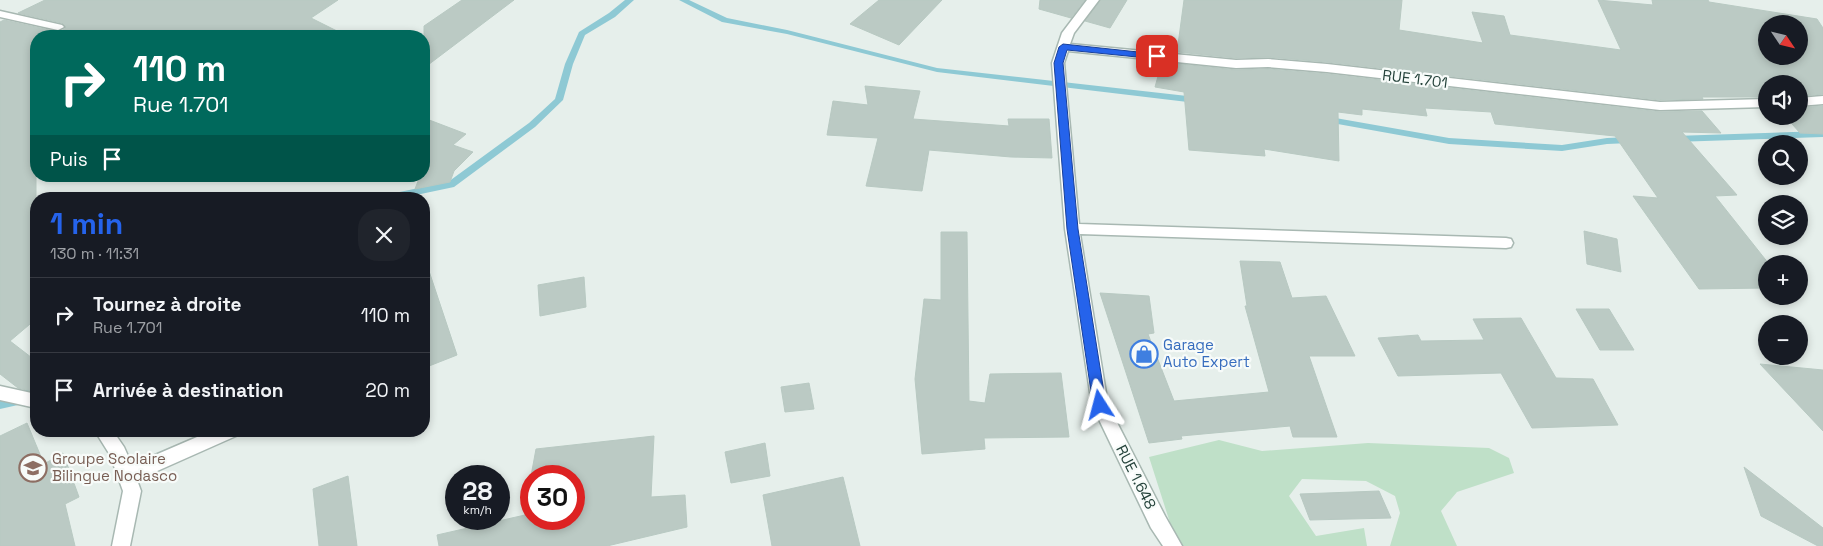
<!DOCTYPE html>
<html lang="fr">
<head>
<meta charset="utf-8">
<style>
	body { margin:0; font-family:"Space Grotesk",sans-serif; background:#20242c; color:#f1f3f6; height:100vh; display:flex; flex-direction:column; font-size:19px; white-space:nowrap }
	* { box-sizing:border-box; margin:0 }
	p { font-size:16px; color:#9ea1a6 }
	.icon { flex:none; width:28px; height:28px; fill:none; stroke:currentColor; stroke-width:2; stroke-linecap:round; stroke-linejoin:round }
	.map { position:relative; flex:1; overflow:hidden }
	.details { position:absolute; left:30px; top:192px; width:400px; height:245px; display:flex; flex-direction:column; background:#171b24; border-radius:20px; box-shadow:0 2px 8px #0003 }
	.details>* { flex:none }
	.banner { position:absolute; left:30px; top:30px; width:400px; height:152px; border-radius:20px; box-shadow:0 2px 8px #0003; background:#00695c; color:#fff; overflow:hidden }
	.needle { width:32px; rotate:125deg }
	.tools { position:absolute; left:1758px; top:15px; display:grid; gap:10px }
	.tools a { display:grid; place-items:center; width:50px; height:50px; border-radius:50%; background:#171b24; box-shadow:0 2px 8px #0003; font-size:25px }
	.speed { position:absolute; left:445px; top:465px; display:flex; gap:10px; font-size:25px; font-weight:700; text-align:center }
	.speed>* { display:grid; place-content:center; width:65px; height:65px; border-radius:50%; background:#171b24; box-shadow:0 2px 8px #0003; line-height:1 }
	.speed small { font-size:12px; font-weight:400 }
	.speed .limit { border:8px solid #d22; background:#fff; color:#111 }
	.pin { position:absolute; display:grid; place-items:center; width:42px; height:42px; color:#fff; margin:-21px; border-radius:10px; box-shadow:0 2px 8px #0006 }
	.me { position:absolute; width:55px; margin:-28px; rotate:351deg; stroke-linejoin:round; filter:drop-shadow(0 0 4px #0008) }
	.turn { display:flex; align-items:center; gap:18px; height:105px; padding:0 20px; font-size:22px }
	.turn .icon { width:65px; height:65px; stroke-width:2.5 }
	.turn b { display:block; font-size:35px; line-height:42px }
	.then { display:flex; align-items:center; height:48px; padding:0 20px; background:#0003; gap:10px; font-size:19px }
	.round { display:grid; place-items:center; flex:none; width:52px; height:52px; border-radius:20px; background:#20242c }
	.summary { display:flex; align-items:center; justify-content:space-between; height:85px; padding:0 20px }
	h1 { font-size:30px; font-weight:600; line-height:38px; color:#2563eb }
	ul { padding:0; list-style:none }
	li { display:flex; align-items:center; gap:15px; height:75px; padding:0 20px; border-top:1px solid #363941 }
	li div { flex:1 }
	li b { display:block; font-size:19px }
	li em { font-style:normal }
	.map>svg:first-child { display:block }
</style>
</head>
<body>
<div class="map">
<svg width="1823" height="546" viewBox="0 0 1823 546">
	<rect width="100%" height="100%" fill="#e6efeb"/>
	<path fill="#bfe0c8" d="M1219,440l43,11 106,-8 121,5 20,10 5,15 -57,19 -16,19 16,35h-67l10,-33 -5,-17 -29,-15 -64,-2 -13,17 27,40 48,-8 3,18h-185l-10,-17 -23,-72z"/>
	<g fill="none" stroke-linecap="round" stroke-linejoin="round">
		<path fill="#8ec9d4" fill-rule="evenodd" d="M625,0h9l-19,17 -30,18 -12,29 -10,36 -28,27 -81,60 -57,12h-22l5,-3 68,-14 81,-59 26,-24 10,-35 14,-32 30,-19z
			M679,0h10l38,18 60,12 150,38 259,29 4,3 -4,3 -259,-31 -150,-38 -65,-12z
			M1324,116l125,22 113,7 45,-7 23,-1 4,3 -4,3 -23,1 -45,7 -113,-7 -128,-23 -1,-2 1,-2z
			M1823,131v6l-149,5 -4,-3 4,-3z
			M36,384v10l-18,11 -18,4v-10l12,-1z"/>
	</g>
	<path fill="#bbcac4" stroke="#b8c9c2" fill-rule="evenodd" d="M45,0h293l-27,18 36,18h-311v283l-26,22 26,20v31l-18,-4 -18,-14v-352l4,-2 54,12 7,-3v-3l-3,-3 -44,-10z
		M462,0h52l-90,68v-42z
		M879,0h63l-43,45 -49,-21z
		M1040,0h45l-14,18 -32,-9z
		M1101,0h26l-17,28 -25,-7z
		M1184,0h218l-3,30 84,13 -11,-31 32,4 6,19 111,15 -23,-50 55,5 -1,-5h56l1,2 108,17 6,9v66l-24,2v-12h-33v13h-64l1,2 -43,1 -333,-38 -59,-5 -32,1 -59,-6zM1766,24h33v32h-33z
		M1162,62l74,8 32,-1 59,5 333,38 42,-1 19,22 -39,-1 55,63 -22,1 54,68h-3v24l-67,1 -66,-93 25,2 -43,-62 -120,-12 -4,-12 -66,-4 2,8 -65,-7v6l-24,-3 1,49 -75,-12 1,7 -76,-6 -5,-58 -29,-5z
		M865,86l55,5 -7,28 96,7 -1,-7h41l3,39 -41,-1 -82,-7 -7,41 -56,-5 12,-48 -51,-3 6,-34 35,4z
		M1823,106v28l-23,-1 -15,-17h14v-8z
		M424,118l42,16 -13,11 20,7 -19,19 -4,11 -35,7 5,-13h4z
		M1584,231l33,8 4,33 -34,-8z
		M941,232h26l2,169 16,2 5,-29 71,-1 8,64 -85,1 1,11 -63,5 -7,-75 9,-80 17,1z
		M1240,261l40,1 12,36 34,-2 29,60h-46l28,81h-44l-3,-11 -109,10 1,3 -33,4 -49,-150 49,3 5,37 -6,1 26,67 95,-9 -24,-86h2z
		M429,271l28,84 -33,13v-96z
		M584,277l2,30 -46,9 -2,-31z
		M1576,309h33l25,41h-34z
		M1521,318l35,60 37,1 25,46 -86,3 -31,-55 -103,3 -20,-38 40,-3 3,6 63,-1 -11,-21z
		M1760,364l63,6v61z
		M809,383l5,26 -29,3 -4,-25z
		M27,423l17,41 19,-11 16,44 -14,7 10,42h-75v-110z
		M654,436l-3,61 34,-2 2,32 -80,19h-168l-2,-11 88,-20 6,-38v42h43v-43h-43l5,-27z
		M765,443l5,33 -39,7 -6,-31z
		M1744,467l79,61v18h-5l-57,-30z
		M348,476l9,70h-38l-6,-57z
		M843,477l17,69h-88l-9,-51z
		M1379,491l12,27 -81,2 -10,-26z"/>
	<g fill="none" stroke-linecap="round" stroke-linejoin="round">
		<g stroke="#a8b8b2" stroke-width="3">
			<path id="minor" d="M1087,0h12l-25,33 -4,11 166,16 32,-1 59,5 333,38 106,-3v8l-106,3 -333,-38 -59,-5 -32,1 -168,-17 -4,12 15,161 427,14 5,1 2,4 -2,4 -5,1 -426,-14 28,171 57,111 17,30h-19l-12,-18 -59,-123 -27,-176 -13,-166 10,-30z
				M0,11l62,14 2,2 -6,3 -58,-13z
				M1823,96v8l-24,2v-8z
				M0,386l36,8v14l-36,-8z
				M95,431h18l11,16 8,18 79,-34h27l-2,5 -99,44 4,11 -11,55h-18l11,-55 -13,-36z"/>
		</g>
		<use href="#minor" fill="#fff" fill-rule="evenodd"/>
	</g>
	<path fill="#2563eb" stroke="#184099" d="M1063,44l94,10 4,2 -4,3 -90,-9 -4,13 15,166 28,176 -2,4 -4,1 -5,-1 -2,-4 -26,-176 -13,-166 5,-16z"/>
	<defs>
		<g id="shop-ring" transform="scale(1.4375)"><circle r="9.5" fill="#f7fbf9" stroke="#3f7fe0" stroke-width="1.5"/><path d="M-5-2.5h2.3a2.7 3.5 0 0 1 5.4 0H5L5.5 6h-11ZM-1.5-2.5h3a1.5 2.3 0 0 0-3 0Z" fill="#3f7fe0"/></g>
		<g id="school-ring" transform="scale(1.4375)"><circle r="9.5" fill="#f7fbf9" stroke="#8d6e63" stroke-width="1.5"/><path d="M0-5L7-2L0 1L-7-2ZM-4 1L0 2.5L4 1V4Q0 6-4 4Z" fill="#8d6e63"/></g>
	</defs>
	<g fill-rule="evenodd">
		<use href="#shop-ring" x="1144" y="354"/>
		<use href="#school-ring" x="33" y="468"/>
	</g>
	<g text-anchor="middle" stroke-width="4.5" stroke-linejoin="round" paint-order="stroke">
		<g font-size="15" fill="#24423a" stroke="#f7fbf9">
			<text transform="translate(1415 79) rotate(7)" y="5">RUE 1.701</text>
			<text transform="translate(1136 477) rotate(63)" y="5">RUE 1.648</text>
		</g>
		<g font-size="15" fill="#366cbe" stroke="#f7fbf9" text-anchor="start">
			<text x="1163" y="350">Garage<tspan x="1163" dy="17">Auto Expert</tspan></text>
		</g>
		<g font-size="15" fill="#785e54" stroke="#f7fbf9" text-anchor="start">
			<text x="52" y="464">Groupe Scolaire<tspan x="52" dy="17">Bilingue Nodasco</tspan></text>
		</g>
	</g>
</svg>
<div class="tools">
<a><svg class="needle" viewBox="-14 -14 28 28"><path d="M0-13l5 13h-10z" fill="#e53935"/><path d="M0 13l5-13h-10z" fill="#9ea1a6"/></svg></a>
<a><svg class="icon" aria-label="sound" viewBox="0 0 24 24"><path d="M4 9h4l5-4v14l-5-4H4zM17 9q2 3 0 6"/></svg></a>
<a><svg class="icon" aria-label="search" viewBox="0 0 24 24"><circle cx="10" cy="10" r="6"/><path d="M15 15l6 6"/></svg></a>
<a><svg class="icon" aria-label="layers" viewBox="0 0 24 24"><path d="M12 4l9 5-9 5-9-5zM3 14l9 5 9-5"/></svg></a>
<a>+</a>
<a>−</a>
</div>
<div class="speed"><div>28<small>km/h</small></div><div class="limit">30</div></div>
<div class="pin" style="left:1157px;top:56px;background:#d93025"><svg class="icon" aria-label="arrive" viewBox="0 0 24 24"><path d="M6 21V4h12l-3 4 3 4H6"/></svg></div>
<svg class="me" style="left:1100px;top:405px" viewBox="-20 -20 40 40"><path d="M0-17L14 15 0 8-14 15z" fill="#2563eb" stroke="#fff" stroke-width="4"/></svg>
<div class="banner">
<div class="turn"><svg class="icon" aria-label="right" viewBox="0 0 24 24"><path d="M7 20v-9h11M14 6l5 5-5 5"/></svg><div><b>110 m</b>Rue 1.701</div></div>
<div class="then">Puis<svg class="icon" aria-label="arrive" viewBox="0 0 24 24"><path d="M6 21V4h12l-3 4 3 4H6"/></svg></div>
</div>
<section class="details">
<div class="summary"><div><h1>1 min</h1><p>130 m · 11:31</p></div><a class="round"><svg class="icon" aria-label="close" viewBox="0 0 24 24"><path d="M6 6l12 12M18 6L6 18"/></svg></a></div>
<ul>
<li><svg class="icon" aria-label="right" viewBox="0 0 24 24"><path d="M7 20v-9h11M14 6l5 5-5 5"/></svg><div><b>Tournez à droite</b><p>Rue 1.701</p></div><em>110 m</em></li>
<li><svg class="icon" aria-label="arrive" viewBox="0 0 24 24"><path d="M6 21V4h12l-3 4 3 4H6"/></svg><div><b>Arrivée à destination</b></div><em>20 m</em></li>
</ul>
</section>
</div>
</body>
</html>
